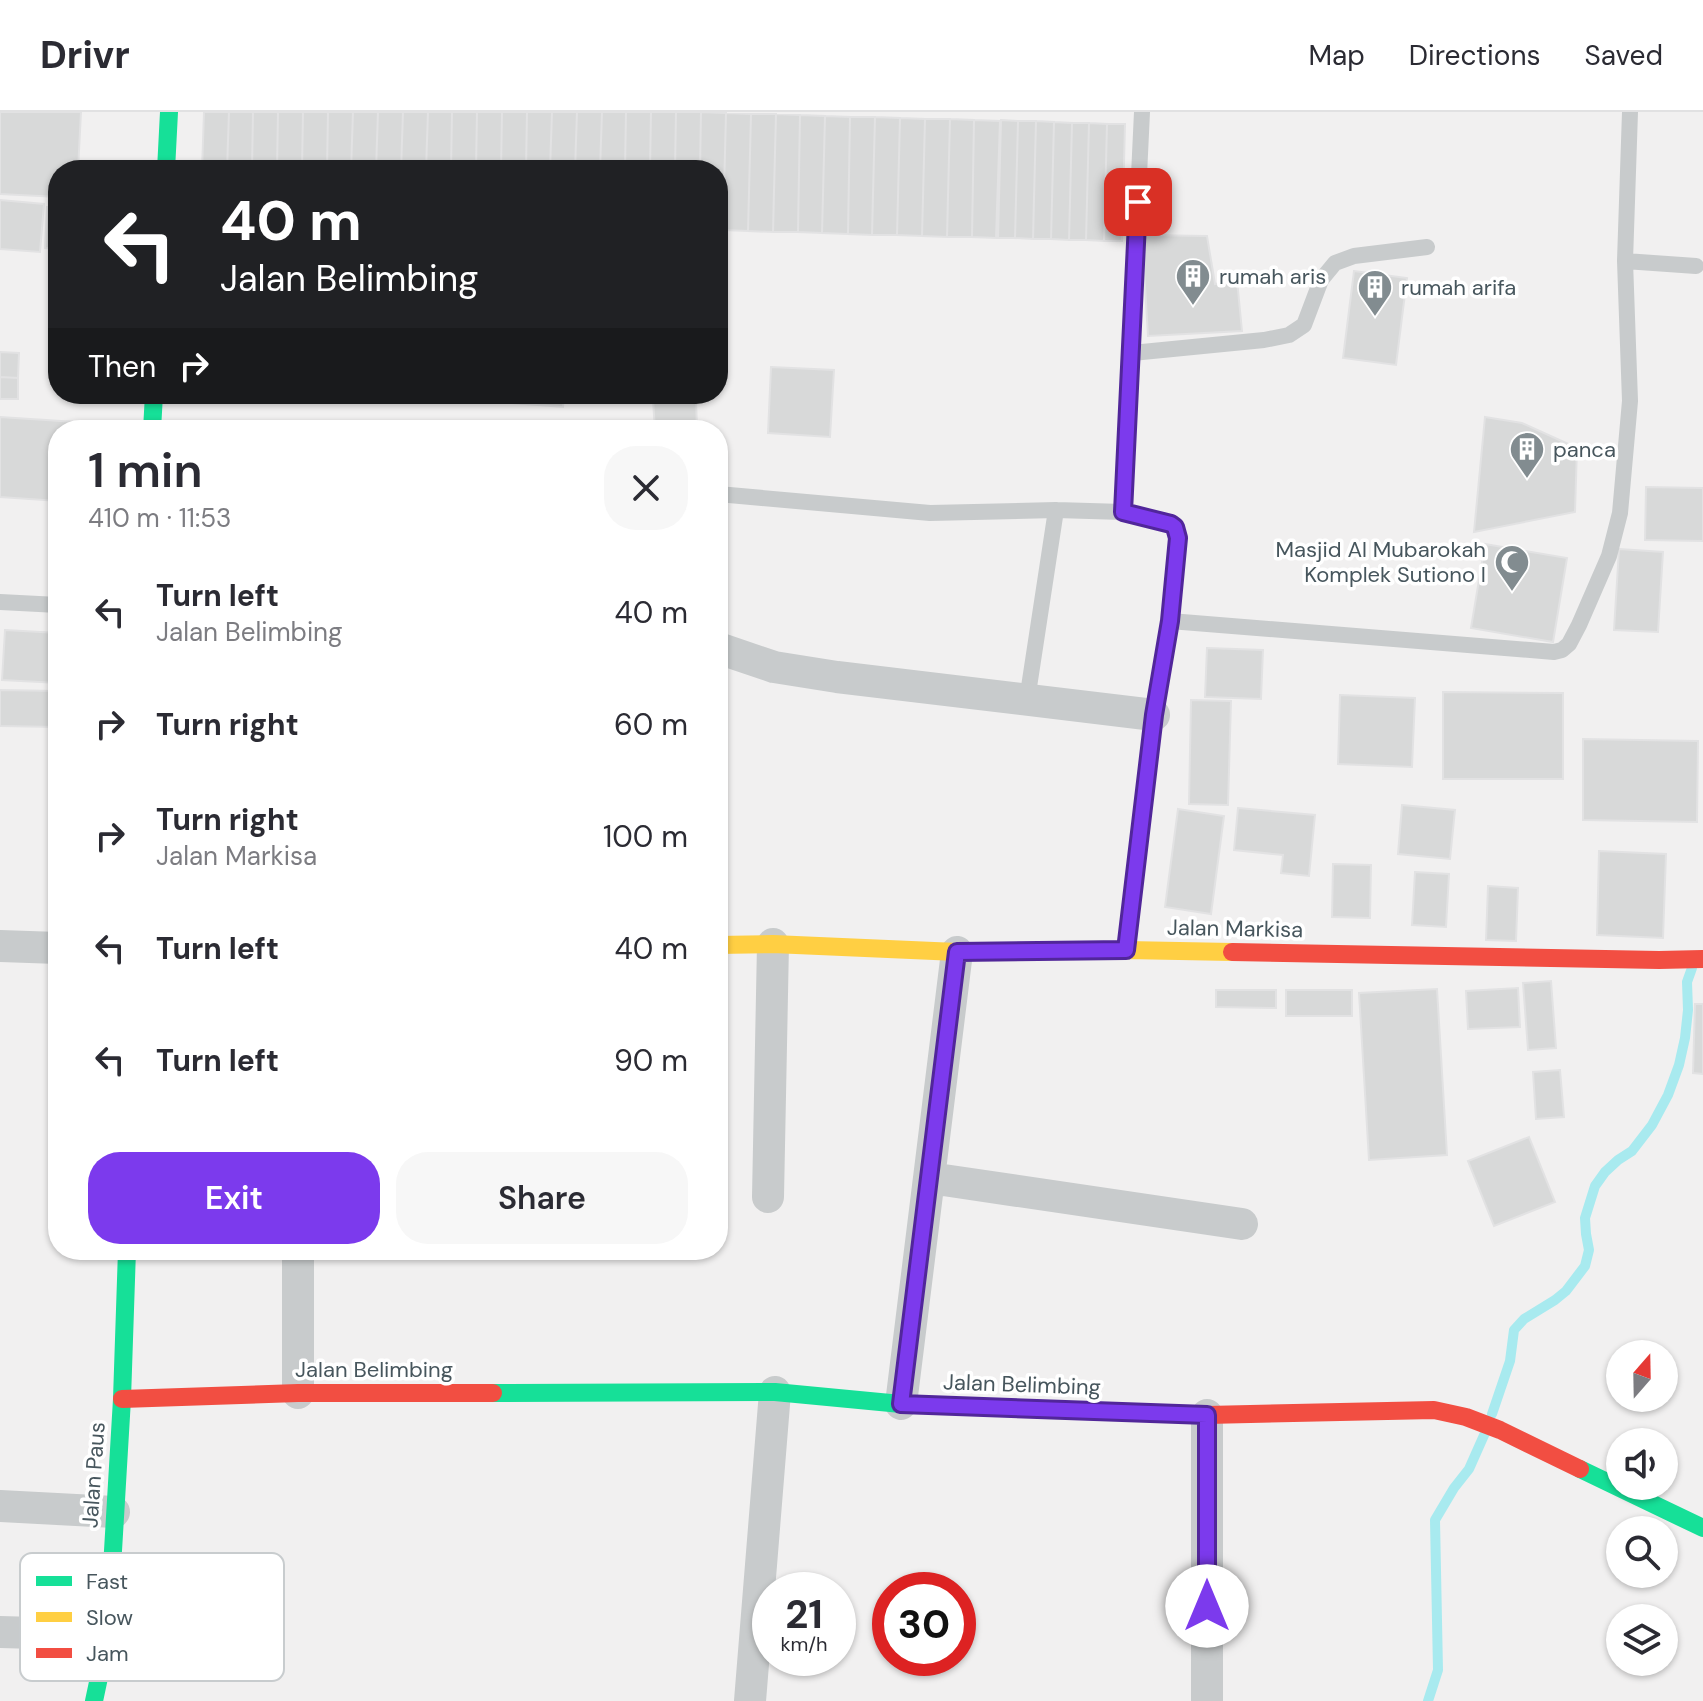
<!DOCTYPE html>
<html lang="en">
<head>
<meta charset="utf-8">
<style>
	body { margin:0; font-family:"DM Sans",sans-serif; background:#f7f7f7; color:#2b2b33; height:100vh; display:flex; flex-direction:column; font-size:30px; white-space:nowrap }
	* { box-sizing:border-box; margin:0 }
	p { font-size:26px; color:#7c7c81 }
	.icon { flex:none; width:44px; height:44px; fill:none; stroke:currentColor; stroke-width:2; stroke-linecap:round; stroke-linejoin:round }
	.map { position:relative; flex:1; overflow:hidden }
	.drawer { position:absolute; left:48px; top:308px; width:680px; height:840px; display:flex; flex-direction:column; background:#fff; border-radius:32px; box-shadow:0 2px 6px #0004 }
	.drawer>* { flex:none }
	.banner { position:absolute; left:48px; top:48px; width:680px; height:244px; border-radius:32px; box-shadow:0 2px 6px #0004; background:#202124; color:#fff; overflow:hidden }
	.needle { width:52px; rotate:20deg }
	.fabs { position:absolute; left:1606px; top:1228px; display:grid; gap:16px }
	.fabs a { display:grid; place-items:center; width:72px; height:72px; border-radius:50%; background:#fff; box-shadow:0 2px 6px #0004; font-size:40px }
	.speed { position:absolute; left:752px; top:1460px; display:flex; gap:16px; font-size:40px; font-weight:700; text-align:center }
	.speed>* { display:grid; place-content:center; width:104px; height:104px; border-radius:50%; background:#fff; box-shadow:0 2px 6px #0004; line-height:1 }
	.speed small { font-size:20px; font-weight:400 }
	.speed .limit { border:12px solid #d22; background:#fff; color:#111 }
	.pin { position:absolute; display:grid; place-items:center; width:68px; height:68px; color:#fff; margin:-34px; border-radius:16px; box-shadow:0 4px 12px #0006 }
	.me { position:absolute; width:88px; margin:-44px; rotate:0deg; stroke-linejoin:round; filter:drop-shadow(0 0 6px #0008) }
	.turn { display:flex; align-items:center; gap:28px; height:168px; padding:0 40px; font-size:36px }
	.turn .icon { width:104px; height:104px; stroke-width:2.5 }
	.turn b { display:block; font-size:56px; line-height:68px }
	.then { display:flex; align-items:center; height:76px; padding:0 40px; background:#0003; gap:16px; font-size:30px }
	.round { display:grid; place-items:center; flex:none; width:84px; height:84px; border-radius:32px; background:#f7f7f7 }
	.summary { display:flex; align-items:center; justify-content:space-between; height:136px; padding:0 40px }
	h1 { font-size:48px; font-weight:600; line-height:60px }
	.button { display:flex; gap:16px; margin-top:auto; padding:16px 40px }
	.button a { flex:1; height:92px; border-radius:32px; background:#7c3aed; color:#fff; font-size:32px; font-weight:600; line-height:92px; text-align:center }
	.button a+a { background:#f7f7f7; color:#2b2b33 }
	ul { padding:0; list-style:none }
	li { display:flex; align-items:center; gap:24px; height:112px; padding:0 40px }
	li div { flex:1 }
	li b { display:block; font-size:30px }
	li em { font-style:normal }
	header { display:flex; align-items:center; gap:48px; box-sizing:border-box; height:112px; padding:0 40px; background:#fff; border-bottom:2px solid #e1e1e2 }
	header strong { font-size:38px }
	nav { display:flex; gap:44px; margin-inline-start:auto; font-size:28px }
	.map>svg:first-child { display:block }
</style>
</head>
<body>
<header>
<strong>Drivr</strong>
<nav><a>Map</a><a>Directions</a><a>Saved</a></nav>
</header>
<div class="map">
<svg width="1703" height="1589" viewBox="0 0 1703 1589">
	<rect width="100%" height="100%" fill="#f1f0f0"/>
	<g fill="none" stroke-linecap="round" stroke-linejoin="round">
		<path stroke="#a8eaef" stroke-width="10" d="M1492,1302l18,-53 4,-31 10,-11 31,-19 11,-9 19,-25 4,-16 -3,-16 -1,-16 10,-32 10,-14 13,-12 14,-9 20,-26 16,-30 11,-30 6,-27 3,-28 -1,-28 5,-14
			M1428,1589l10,-31 -3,-150 19,-32 15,-19 16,-36"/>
	</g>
	<path fill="#d8d9d9" stroke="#e2e2e3" stroke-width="2" d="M0,0h81l-3,58h-20v27l-58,-3z
		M204,0h25l-2,58h-25z
		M229,0h24l-1,58h-25z
		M253,0h25l-1,58h-25z
		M278,0h25l-1,58h-25z
		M303,0h25l-1,58h-25z
		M328,0h25l-2,58h-24z
		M353,0h25l-2,58h-25z
		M378,0h25l-2,58h-25z
		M403,0h25l-2,58h-25z
		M428,0h24l-1,58h-25z
		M452,0h25l-1,58h-25z
		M477,0h25l-1,58h-25z
		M502,0h25l-1,58h-25z
		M527,0h25l-2,58h-24z
		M552,0h25l-2,58h-25z
		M577,0h25l-2,58h-25z
		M602,0h24l-1,58h-25z
		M626,0h25l-1,58h-25z
		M651,0h25l-1,58h-25z
		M676,0h25l-1,58h-25z
		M701,0l25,1 -3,117h-5v-60h-18z
		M726,1l25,1 -3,117 -25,-1z
		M751,2h25l-3,118 -25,-1z
		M776,2l24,1 -2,117h-25z
		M800,3l25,1 -3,117 -24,-1z
		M825,4l25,1 -2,117 -26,-1z
		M850,5h25l-3,118 -24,-1z
		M875,5l25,1 -3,117h-25z
		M900,6l25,1 -3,117 -25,-1z
		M925,7h25l-3,118 -25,-1z
		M950,7l24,1 -2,117h-25z
		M974,8l26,1 -4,117 -24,-1z
		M1001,8l17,1 -3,117h-17z
		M1018,9h18l-3,118 -18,-1z
		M1036,9l18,1 -3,117h-18z
		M1054,10l18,1 -3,117 -18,-1z
		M1072,11h17l-3,117h-17z
		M1089,11l18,1 -3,117 -18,-1z
		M1107,12h18l-3,117h-18z
		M0,88l44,4 -4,48 -40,-3z
		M47,95h11v42l-13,-1z
		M1142,123l65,1 8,48 22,-4 5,51 -94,5z
		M1354,159l53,7 -11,87 -53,-7z
		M0,240l19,1 -1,25 -18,-1z
		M771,255l63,3 -4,67 -62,-4z
		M0,265l18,1v21h-18z
		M500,282h64l-1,13 -64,-5z
		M696,286l1,32h-42l-2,-30z
		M0,305l91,6v7h-33v71l-58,-4z
		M1485,305l37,6 55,25 -2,64 -101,20z
		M1646,375l57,1v53l-58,-1z
		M50,408h8v25h-7z
		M1485,432l82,14 -14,84 -82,-14z
		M1619,437l44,3 -5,80 -44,-2z
		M5,518l53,3v50l-56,-3z
		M1207,536l56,2 -2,49 -56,-2z
		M0,578l58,1v36l-58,-1z
		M1443,580l120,1v86h-120z
		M1340,583l75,3 -3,69 -74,-3z
		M1191,588l40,1 -3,104 -39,-1z
		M1583,627l115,2 -1,81 -114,-2z
		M1402,693l53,5 -5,49 -52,-5z
		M1238,696l77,7 -6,61 -28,-3 2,-18 -49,-5z
		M1178,697l46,7 -13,98 -46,-7z
		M1599,739l67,3 -3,84 -66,-3z
		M1333,752l38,1 -1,53 -38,-1z
		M1415,760l34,2 -3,53 -34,-2z
		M1488,774l30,2 -2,53 -30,-1z
		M1551,869l5,67 -28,2 -5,-67z
		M1518,876l2,39 -52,2 -2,-38z
		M1437,877l10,166 -78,5 -10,-167z
		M1216,878h60v18l-60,-1z
		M1286,878h66v26h-66z
		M1695,892h8v70l-10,-1z
		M1560,958l4,47 -28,2 -3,-47z
		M1529,1025l26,65 -61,24 -26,-65z"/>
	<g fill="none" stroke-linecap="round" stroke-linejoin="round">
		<path stroke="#c8cbcc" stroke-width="16" d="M1625,149l71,5
			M1132,241l132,-13 25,-5 15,-10 17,-45 14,-17 19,-7 73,-9
			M718,382l212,19 126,-3 67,2 48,12 4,3 3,11 -8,83 -16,94 -28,234
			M1123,400l19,-400
			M0,490l58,3
			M1170,509l384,31 8,-2 7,-6 10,-19 30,-69 11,-43 10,-112 -5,-140 5,-149
			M1027,588l29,-190"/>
		<path stroke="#c8cbcc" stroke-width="32" d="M718,536l56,19 63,10 317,38
			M0,834l58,2
			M930,1066l312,46
			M768,1085l5,-253
			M298,1138v143
			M901,1292l56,-452
			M0,1394l114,6
			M0,1520l108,3
			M750,1589l25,-309
			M1207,1589v-286"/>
		<path stroke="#16e098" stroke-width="18" d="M166,58l3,-58
			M152,318l2,-36
			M493,1281l282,-1 126,12 133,5
			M1580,1357l123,59
			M94,1589l14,-66 14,-236 5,-149"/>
		<path stroke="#ffcf43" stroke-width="18" d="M718,833l55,-1 184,8 169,-2 106,2"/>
		<path stroke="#f24e42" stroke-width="18" d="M1232,840l427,8 44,-1
			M122,1287l176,-6h195
			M1034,1297l173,6 227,-5 32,7 34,13 80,39"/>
	</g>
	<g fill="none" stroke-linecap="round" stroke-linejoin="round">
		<g stroke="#51269a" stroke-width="20">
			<path id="route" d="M1138,90l-15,310 48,12 4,3 3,11 -8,83 -16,94 -28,235 -169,2 -56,452 306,11v191"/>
		</g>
		<use href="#route" stroke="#7c3aed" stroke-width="14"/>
	</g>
	<defs>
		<g id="building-pin" transform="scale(1.8)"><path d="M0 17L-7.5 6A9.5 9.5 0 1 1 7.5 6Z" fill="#828c90" stroke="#fff"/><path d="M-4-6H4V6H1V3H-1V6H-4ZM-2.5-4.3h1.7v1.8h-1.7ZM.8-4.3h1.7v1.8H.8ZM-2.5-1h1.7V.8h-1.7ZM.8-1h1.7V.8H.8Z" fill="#fff"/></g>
		<g id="mosque-pin" transform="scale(1.8)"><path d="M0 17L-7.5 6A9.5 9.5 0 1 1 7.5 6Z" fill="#828c90" stroke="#fff"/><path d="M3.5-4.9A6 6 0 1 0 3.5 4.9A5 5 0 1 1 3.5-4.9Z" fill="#fff"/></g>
	</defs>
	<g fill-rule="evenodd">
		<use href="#building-pin" x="1193" y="164"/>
		<use href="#building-pin" x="1375" y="175"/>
		<use href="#building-pin" x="1527" y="337"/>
		<use href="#mosque-pin" x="1512" y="450"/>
	</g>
	<g text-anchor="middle" stroke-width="7" stroke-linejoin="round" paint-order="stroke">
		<g font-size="22" fill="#47565d" stroke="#fff" text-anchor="start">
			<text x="1219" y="172">rumah aris</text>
			<text x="1401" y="183">rumah arifa</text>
			<text x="1553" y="345">panca</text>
			<text x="1486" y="445" text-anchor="end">Masjid Al Mubarokah<tspan x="1486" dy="25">Komplek Sutiono I</tspan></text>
		</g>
		<g font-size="22" fill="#47565d" stroke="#fff">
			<text transform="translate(1235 816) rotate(1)" y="8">Jalan Markisa</text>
			<text x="374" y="1265">Jalan Belimbing</text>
			<text transform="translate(1022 1272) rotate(2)" y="8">Jalan Belimbing</text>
			<text transform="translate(93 1363) rotate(-86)" y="8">Jalan Paus</text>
		</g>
	</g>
	<rect x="20" y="1441" width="264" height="128" rx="12" fill="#fff" stroke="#c8ccce" stroke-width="2"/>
	<rect x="36" y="1464" width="36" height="10" fill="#16e098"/>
	<rect x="36" y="1500" width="36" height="10" fill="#ffcf43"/>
	<rect x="36" y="1536" width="36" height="10" fill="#f24e42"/>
	<g font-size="22" fill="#47565d">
		<text x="86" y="1477">Fast</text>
		<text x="86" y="1513">Slow</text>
		<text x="86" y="1549">Jam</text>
	</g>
</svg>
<div class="fabs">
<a><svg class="needle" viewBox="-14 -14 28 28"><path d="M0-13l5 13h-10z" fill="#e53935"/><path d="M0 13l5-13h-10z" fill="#7c7c81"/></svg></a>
<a><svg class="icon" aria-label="sound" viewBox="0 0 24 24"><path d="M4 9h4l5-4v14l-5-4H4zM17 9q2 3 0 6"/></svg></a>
<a><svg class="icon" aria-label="search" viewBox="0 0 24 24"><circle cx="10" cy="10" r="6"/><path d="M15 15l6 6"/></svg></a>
<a><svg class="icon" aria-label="layers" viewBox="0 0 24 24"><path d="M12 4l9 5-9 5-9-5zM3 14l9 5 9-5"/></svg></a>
</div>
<div class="speed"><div>21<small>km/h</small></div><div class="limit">30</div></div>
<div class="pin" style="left:1138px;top:90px;background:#d93025"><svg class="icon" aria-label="arrive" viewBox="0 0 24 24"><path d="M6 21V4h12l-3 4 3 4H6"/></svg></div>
<svg class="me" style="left:1207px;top:1494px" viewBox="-20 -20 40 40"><circle r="19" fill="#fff"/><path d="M0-13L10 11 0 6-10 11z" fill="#7c3aed"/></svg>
<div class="banner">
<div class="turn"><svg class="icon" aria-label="left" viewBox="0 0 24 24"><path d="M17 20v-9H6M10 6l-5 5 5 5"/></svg><div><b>40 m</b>Jalan Belimbing</div></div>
<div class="then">Then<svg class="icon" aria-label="right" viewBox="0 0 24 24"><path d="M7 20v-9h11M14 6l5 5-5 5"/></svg></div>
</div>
<section class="drawer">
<div class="summary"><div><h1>1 min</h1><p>410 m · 11:53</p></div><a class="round"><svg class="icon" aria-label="close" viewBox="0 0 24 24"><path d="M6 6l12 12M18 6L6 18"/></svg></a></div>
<ul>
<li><svg class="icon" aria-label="left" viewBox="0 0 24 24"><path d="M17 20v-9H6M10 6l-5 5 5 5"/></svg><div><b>Turn left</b><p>Jalan Belimbing</p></div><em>40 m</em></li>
<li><svg class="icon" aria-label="right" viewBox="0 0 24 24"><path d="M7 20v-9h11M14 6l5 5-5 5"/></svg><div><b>Turn right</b></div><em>60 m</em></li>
<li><svg class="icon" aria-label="right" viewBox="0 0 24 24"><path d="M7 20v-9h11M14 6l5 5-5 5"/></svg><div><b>Turn right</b><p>Jalan Markisa</p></div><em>100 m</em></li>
<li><svg class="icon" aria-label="left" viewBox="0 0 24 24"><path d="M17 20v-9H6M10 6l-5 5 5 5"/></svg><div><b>Turn left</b></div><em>40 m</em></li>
<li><svg class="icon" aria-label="left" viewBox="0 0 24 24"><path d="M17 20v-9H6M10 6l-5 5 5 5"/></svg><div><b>Turn left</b></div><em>90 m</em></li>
</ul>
<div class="button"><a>Exit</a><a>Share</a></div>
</section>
</div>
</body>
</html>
